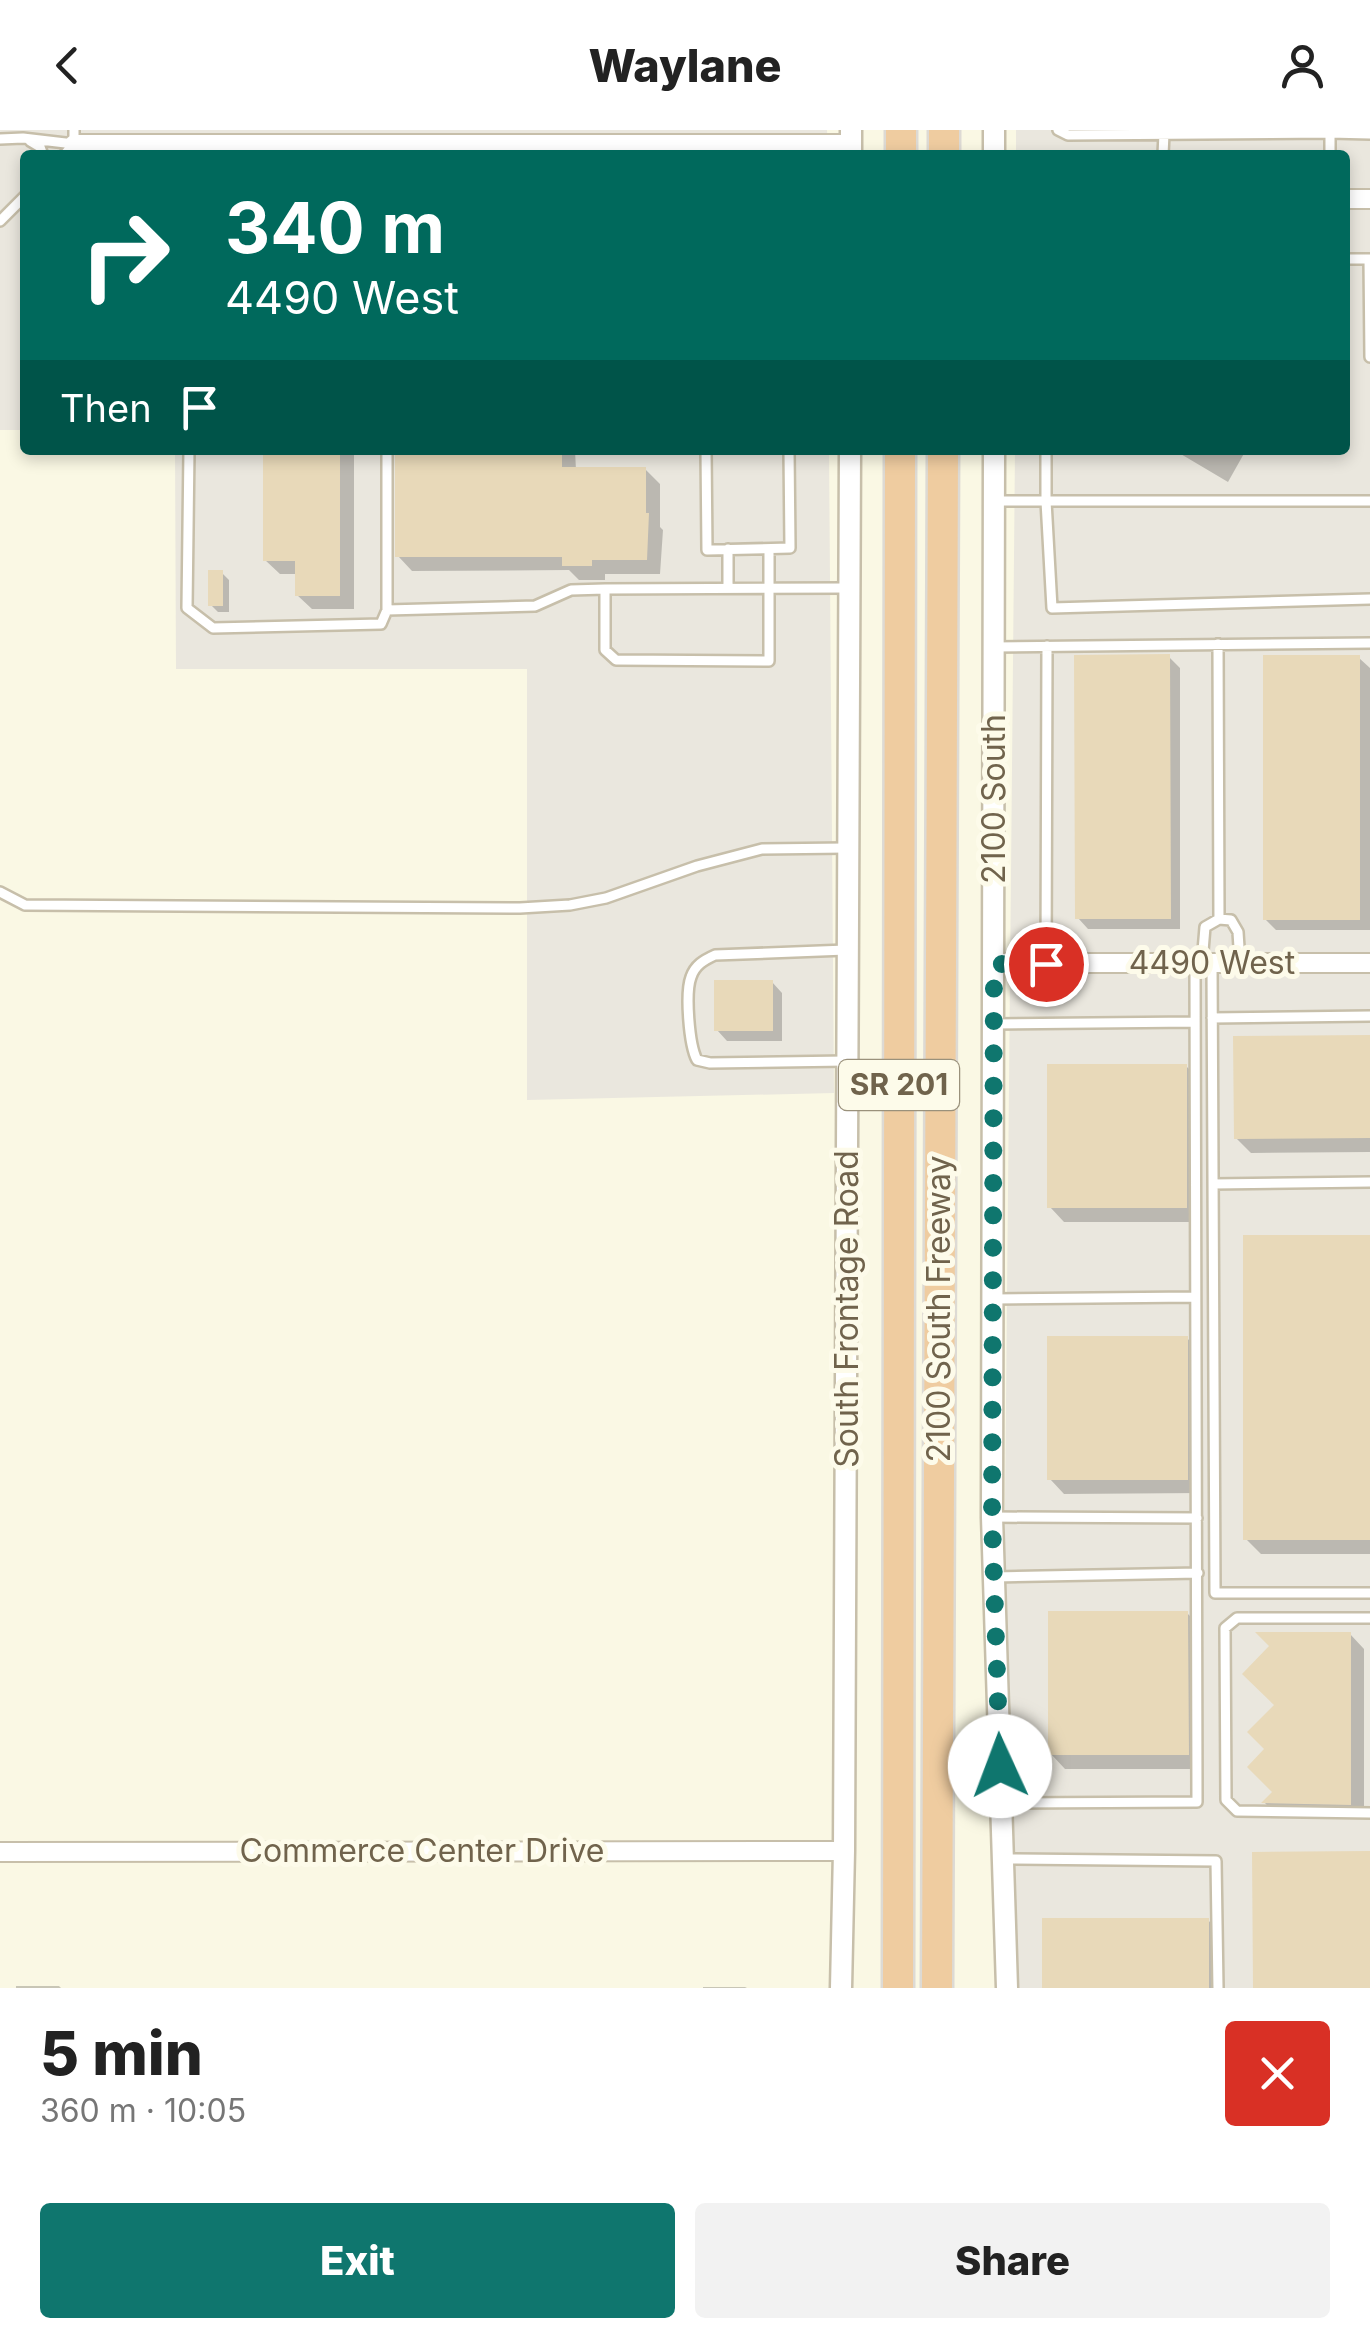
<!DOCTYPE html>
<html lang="en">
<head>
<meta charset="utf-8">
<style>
	body { margin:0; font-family:Inter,sans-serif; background:#f2f2f2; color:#222; height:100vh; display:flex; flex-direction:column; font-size:38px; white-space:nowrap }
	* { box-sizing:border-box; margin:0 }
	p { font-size:32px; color:#767676 }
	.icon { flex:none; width:55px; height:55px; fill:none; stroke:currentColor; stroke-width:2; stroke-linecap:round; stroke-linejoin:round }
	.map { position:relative; height:1858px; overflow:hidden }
	.drawer { display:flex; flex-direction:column; background:#fff; flex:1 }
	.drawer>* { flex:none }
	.hud { position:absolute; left:20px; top:20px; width:1330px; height:305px; border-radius:10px; box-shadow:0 5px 15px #0003; background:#00695c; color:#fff; overflow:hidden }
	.pin { position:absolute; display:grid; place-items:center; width:85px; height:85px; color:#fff; margin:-42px; border:5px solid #fff; border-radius:50%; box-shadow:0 2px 10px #0007 }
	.me { position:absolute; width:110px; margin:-55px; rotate:358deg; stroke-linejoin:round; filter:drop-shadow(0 0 8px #0008) }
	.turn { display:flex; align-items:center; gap:35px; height:210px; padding:0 40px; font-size:45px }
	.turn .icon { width:130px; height:130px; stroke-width:2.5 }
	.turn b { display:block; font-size:70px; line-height:85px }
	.then { display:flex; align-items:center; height:95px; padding:0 40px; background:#0003; gap:20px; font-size:38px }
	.round { display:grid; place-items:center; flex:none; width:105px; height:105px; border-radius:10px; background:#f2f2f2 }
	.headline { display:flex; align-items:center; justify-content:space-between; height:170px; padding:0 40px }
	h1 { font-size:60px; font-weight:800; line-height:75px }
	.primary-button { display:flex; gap:20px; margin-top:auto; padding:20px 40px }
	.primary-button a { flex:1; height:115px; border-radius:10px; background:#0f766e; color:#fff; font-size:40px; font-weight:800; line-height:115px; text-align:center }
	.primary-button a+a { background:#f2f2f2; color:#222 }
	header { display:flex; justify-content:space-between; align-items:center; height:130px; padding:0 40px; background:#fff; font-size:45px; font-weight:800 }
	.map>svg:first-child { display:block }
</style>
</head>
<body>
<header><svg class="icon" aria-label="back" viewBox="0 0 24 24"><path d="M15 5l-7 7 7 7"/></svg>Waylane<svg class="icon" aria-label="person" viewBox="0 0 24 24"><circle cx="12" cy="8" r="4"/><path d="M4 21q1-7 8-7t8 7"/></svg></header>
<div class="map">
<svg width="1370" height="1858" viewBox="0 0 1370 1858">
	<rect width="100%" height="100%" fill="#faf8e4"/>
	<path fill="#eae7de" d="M0,0h827l1,25h-803v275h-25z
		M1016,0h354v1858h-353l-13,-374 11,-1164h330v-295h-329z
		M175,320h654l5,643 -307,7v-431h-351z"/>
	<path fill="#0003" d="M265,320h89v159h-42l-15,-14v-21h-17l-15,-14z
		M397,320h178l1,20 69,-1 15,15v43l3,3 -3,44h-55v6h-26l-10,-10 -157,1 -14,-15z
		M1174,320h72l-18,32z
		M222,443l7,7v32h-11l-7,-7z
		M1169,527l11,11v261h-92l-10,-11z
		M1359,528l11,10v262h-94l-11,-11z
		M772,852l10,11v48h-55l-10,-11z
		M1370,908v114l-119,1 -15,-15z
		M1186,936l15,15v141h-137l-14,-15z
		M1370,1108v316h-109l-15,-15z
		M1187,1208l14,15 1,140 -138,1 -14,-15z
		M1187,1483l15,15v141h-137l-14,-15z
		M1350,1504l14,15v169l-86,-1 -13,-14 10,-11 -7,-43 10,-44z
		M1208,1790l14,15 1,53h-179z
		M16,1856h43l2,2h-45z
		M703,1857h42l2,1h-44z"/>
	<path fill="#e8d9b9" d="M263,320h77v146h-45v-35h-32z
		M395,320h167v17h84v46h3l-2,47h-55v6h-30v-9h-167z
		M208,440h15v36h-15z
		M1170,524l1,265h-96l-1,-264z
		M1263,525h97v265h-97z
		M714,850h59v51h-59z
		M1370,905v103l-136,1 -1,-103z
		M1047,934h140v144h-140z
		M1243,1105h127v305h-127z
		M1047,1206h141v144h-141z
		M1048,1481h140l1,144h-141z
		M1255,1502h96v173l-90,-2 11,-11 -25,-25 17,-18 -17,-17 27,-27 -32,-31 27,-28z
		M1370,1721v137h-117l-1,-136z
		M1042,1788h167v70h-167z"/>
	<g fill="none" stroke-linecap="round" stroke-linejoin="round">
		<g stroke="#c7bfaa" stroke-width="14">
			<path id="service" d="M1058,0l10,5 262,-2
				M0,9l23,-1 51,6
				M30,11l10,6 3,8
				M64,25l10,-11v-14
				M1163,25l1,-22
				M1330,25v-22l40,1
				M0,91l25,-25
				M1345,129h24l1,98
				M189,320l-2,158 26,20 168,-4 6,-14
				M387,320v160l148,-4 36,-16 34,-1
				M706,320l1,100 83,-2 -1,-98
				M994,371h52v-51
				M1370,371h-324l6,107 318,-9
				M728,419v39
				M769,419v112l-153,-1 -11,-10v-61l242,-1
				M1218,514l1,275
				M994,517l376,-4
				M0,762l25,13 495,3 50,-3 36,-7 91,-32 65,-17 84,-1
				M1046,833l1,-317
				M1202,833l3,-36 14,-8 12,1 7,12 2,31
				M1212,833l3,630h155
				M1212,888l158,-2
				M993,894l201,-2
				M846,931l-136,2 -13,-3c-8,-15 -12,-67 -6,-83 4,-12 13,-17 24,-22l131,-5
				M1213,1054l157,-2
				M994,1169l200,-2
				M992,1387l205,1
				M995,1447l203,-4
				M1370,1488h-133l-12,10 1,172 11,11 133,2
				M1001,1673l196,-1 -2,-839
				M1005,1729l211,2 2,127"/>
		</g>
		<g stroke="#c7bfaa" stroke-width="22">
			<path id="minor" d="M74,14h777
				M1345,69h25
				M994,833h376
				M0,1722l844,-1"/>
		</g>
		<g stroke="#c7bfaa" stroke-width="25">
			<path id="tertiary" d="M994,0v25
				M851,25v-25
				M994,320l-2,1067 15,471
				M841,1858l3,-137 6,-1401"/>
		</g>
		<g stroke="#dddad4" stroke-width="35">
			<path id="motorway" d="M901,25v-25
				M944,25v-25
				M898,1858l2,-1538
				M937,1858l6,-1538"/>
		</g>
		<use href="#service" stroke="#fff" stroke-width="9"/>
		<use href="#minor" stroke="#fff" stroke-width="18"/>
		<use href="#tertiary" stroke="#fff" stroke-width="20"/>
		<use href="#motorway" stroke="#efcca0" stroke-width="30"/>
	</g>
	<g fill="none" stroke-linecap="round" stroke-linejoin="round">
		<path stroke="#0f766e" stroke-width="18" stroke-dasharray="0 32.4" d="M1000,1636l-8,-248 2,-554h52"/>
	</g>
	<g text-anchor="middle" stroke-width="10" stroke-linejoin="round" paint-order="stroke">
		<rect fill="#fdfbea" stroke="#9a917b" stroke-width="2.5" x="839" y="930" width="120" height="50" rx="8"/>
		<g font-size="30" font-weight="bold" fill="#70634c">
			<text x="899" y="965">SR 201</text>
		</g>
		<g font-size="32" fill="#70634c" stroke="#fdfbea">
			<text transform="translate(994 669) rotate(-90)" y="11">2100 South</text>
			<text x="1212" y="844">4490 West</text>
			<text transform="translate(847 1179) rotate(-90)" y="11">South Frontage Road</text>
			<text transform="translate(939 1179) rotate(-90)" y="11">2100 South Freeway</text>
			<text x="422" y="1732">Commerce Center Drive</text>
		</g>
	</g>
</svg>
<div class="pin" style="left:1046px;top:834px;background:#d93025"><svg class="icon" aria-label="arrive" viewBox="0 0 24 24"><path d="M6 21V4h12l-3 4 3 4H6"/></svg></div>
<svg class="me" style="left:1000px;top:1636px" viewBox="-20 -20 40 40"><circle r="19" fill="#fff"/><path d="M0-13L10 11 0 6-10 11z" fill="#0f766e"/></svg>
<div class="hud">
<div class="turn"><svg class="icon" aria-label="right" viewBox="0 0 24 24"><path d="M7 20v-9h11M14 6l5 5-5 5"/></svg><div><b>340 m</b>4490 West</div></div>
<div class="then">Then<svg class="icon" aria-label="arrive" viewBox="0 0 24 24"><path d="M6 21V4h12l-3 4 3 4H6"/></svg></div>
</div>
</div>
<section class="drawer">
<div class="headline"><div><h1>5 min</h1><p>360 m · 10:05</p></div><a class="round" style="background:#d93025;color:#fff"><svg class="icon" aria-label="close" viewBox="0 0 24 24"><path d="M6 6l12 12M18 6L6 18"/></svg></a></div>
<div class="primary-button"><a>Exit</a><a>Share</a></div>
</section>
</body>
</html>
